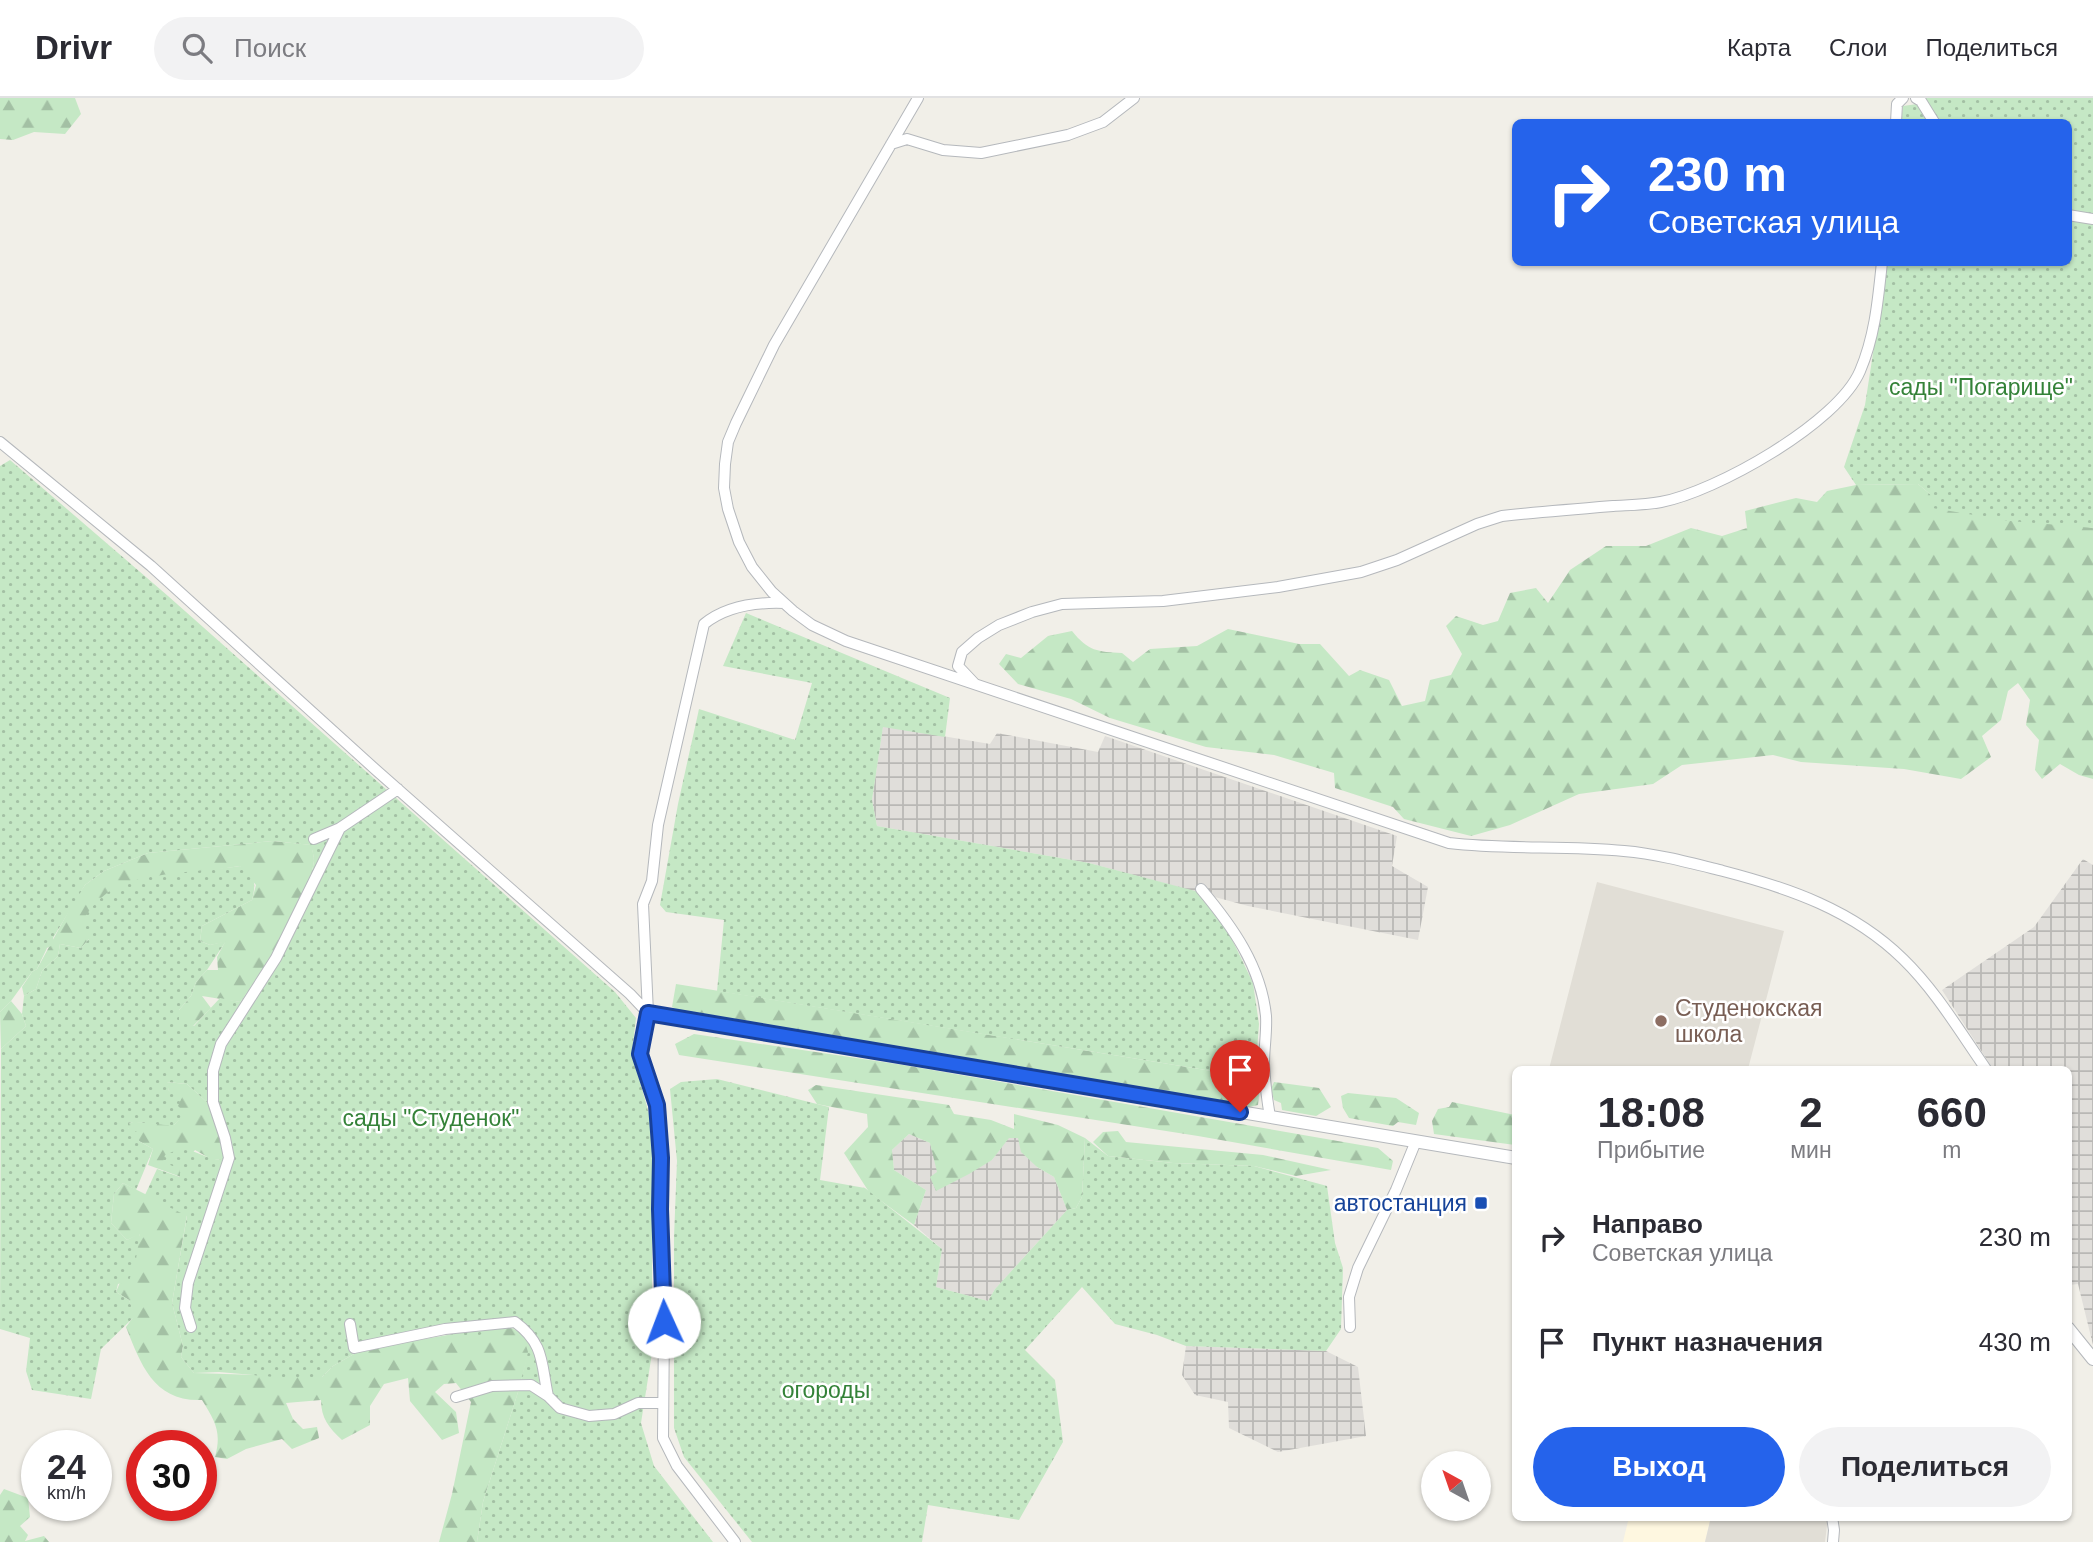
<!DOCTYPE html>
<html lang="ru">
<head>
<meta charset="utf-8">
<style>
	body { margin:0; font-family:Helvetica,sans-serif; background:#f2f2f3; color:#2b2b33; height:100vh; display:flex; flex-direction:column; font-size:26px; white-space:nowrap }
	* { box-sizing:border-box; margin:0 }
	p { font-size:23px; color:#7c7c81 }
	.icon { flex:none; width:38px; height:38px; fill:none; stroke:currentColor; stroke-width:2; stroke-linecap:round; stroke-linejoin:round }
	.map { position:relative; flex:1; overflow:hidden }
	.panel { position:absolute; left:1512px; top:968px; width:560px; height:455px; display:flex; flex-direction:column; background:#fff; border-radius:10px; box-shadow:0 2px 5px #0004 }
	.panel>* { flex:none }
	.top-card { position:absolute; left:1512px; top:21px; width:560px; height:147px; border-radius:10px; box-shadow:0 2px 5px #0004; background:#2563eb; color:#fff; overflow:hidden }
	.needle { width:46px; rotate:320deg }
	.fabs { position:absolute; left:1421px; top:1353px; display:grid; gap:14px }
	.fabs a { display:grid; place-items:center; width:70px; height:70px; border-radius:50%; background:#fff; box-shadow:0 2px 5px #0004; font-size:35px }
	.speed { position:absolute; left:21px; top:1332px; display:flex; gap:14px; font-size:35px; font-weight:700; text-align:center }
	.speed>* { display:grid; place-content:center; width:91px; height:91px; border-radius:50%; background:#fff; box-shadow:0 2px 5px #0004; line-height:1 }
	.speed small { font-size:18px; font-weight:400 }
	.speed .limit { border:10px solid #d22; background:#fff; color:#111 }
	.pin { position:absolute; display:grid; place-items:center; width:60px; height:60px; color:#fff; margin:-72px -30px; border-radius:50% 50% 50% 0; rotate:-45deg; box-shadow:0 0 7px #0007 }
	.pin .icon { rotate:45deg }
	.me { position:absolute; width:77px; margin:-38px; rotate:358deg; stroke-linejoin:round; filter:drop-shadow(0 0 5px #0008) }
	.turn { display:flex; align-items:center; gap:24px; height:147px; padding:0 21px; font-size:32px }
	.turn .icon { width:91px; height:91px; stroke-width:2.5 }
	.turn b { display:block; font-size:49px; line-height:60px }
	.eta { display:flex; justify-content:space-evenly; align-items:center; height:119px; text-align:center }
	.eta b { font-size:42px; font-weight:700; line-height:49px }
	.primary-button { display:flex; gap:14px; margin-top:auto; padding:14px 21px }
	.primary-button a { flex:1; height:80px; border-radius:42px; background:#2563eb; color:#fff; font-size:28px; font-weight:700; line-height:80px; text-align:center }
	.primary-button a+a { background:#f2f2f3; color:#2b2b33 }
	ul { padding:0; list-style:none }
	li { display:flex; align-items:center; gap:21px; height:105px; padding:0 21px }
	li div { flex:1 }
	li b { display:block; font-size:26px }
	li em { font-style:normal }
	header { display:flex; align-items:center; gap:42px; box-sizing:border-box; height:98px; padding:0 35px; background:#fff; border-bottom:2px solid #e1e1e2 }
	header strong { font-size:33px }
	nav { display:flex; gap:38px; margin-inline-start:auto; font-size:24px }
	.search { width:490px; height:63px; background:#f2f2f3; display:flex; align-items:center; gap:18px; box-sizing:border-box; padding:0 24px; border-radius:38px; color:#7c7c81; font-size:26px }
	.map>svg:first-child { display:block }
</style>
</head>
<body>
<header>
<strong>Drivr</strong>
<div class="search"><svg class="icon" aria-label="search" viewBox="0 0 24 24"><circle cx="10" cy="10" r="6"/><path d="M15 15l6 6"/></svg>Поиск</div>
<nav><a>Карта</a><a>Слои</a><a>Поделиться</a></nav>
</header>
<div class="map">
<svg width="2093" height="1444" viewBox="0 0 2093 1444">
	<defs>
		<pattern id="industrial-grid" width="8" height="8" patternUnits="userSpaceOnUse" patternTransform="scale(1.75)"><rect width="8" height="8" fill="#e0deda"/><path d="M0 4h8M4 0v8" fill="none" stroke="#b9b8b5"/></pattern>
		<pattern id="forest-firs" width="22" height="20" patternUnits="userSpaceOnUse" patternTransform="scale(1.75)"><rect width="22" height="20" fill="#c5e8c5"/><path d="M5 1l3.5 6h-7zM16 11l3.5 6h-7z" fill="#a3c0a4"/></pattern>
		<pattern id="garden-dots" width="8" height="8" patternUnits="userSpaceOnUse" patternTransform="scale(1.75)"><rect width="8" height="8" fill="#c5e8c5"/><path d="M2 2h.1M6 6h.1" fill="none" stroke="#a3c0a4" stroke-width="1.8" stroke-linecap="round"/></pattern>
	</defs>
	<rect width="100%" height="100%" fill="#f1efe8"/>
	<path fill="#fef7e0" d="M1629,1419h82l-6,25h-82z"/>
	<path fill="url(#industrial-grid)" d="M883,628l107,18 7,-11 101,19 7,-16 292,100 -5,30 36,21 -10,53 -170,-34 -159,-43 -212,-37 -5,-26z
		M2083,761l10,6v480l-15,-61 -9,1 -1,-216h-75l-51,-79 92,-63z
		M909,1036l21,9 8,29 54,-12 17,-23 10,1 18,29 17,10 13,33 -72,79 -7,12 -52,-14 6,-38 -28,-24 12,-35 -32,-20 -2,-20z
		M1186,1248l140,5 32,16 8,69 -88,16 -49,-24 -1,-26 -33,-7 -13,-20z"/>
	<path fill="#e1ded6" d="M1597,784l187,49 -36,138h-199z
		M1711,1419l117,1 -3,24h-120z"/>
	<path fill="url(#forest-firs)" d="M0,0h75l6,16 -16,20 -31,-2 -21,8 -13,-1z
		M1918,386l12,10 163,34v251l-14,-4 -19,-11 -18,15 -7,-9 4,-30 -13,-15 4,-25 -12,-17 -10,8 -7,29 -19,16 9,21 -30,22 -57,-10 -103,-7 -28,-7 -91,10 -29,19 -74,10 -69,31 -39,11 -67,-17 -11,-12 -58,-19 -1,-15 -60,-18 -68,-8 -96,-29 -39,-19 -53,-15 -19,-20 7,-10 15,4 27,-22 24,-5c16,20 26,21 50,22l11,9 17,-13 47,-3 31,-17 71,15h21l29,32 11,-6 29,10 13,26 23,-5 5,-21 21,-5 11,-21 -16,-28 10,-10 27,9 15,-4 12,-28 26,-5 12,15 22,-33 36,-24h40l45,-18 31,8 25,-8 -2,-17 51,-13 21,4 10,-11 29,-6z
		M273,743l39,4c0,5 2,11 2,16 -4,33 -53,114 -74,141l-38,-6 9,12 -18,18 -14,-5v-11l12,-14 5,-14 11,-12h11l-1,-13 8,-15 -15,3 -10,-4 2,-15 50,-26 4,-15 -16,-19 -40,6 -111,67 -8,9 -21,-4 -2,12 -16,15 -6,18 -12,7 -2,-9 10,-15 5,-3 36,-66 12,-18 19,-14 44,-18z
		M676,886l579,94 5,7 -2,20 -9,2 -567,-95 -10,-5z
		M11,903l11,13 4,12 -25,23 -1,-37z
		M694,936l209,31 475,83 15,13 -2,9 -193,-34 -519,-81 -4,-11z
		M166,984l21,2 23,21 12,41v14l-11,-1 -16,-9 -15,19 1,8 -33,-12 5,-16 -14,-8 -11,-13v-5c8,-3 35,2 46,2l5,-5c-1,-15 -9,-24 -13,-38z
		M1274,984l45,6 12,19 -15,9 -34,-6 -1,-7 -7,-3 -3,-11z
		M816,987l133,20 5,9 37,6 23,9v-15l44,11 27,13 -3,59 -6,11 -9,2 -13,-33 -17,-10 -16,-15 -3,-14h-9l-17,22 -23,14 -33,17 -6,-14 7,-5 -7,-29 -21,-9 -17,16 2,20 32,20 -12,35 -45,-33 -25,-39 24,-26 -1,-13 -50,-10 -9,-14z
		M1348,995l48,5 23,15 -3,12 -18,-3 -5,4 -44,-8 -6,-10 -2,-12z
		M1452,1004l63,13v30l-81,-11 -2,-13 6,-12 11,-2z
		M1118,1033l8,11 137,13 68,15 -35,6 -42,-10 -81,-3 -65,-7 -15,-14 10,-10z
		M123,1085l64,32 -15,88 11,43 -2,11 13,16 128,4 11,-11 28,-16 144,-25 17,8 7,18 -11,41 -35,110 -6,40h-38l13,-48 19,-92 -15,-19 -12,1 -9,8 21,20 3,21 -17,7 -32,-39 -2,-23 -24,6 -14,22v19l-28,15c-13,-12 -21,-22 -21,-40l-35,3 7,16 10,10 14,-2 2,11 -27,11 -10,-10 -36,10 -19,10 -12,-2c7,-25 0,-36 -13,-57 -48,2 -61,-35 -76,-73l8,-11 -5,-16 -13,-8 24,-58 -13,6 -16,-17 3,-29z
		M4,1391l24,9 2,19 -10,9 8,9 -3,6 19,-5 5,6h-49v-47z"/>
	<path fill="url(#garden-dots)" d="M1913,0h180v430l-83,-7 -78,-13 -2,-14 -12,-10 -62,1 -12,-18 21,-62 22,-142 181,-1v-140h-167l2,-16 14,-2z
		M10,362l158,136 447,396 21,26 -4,34 20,73v228l-11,70 13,43 59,76h-236l6,-40 35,-110 10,-40 -6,-19 -16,-8 -32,12 -28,-3 -85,16 -28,16 -11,11h-48l-55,-5 -25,1 -13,-16 2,-11 -11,-43 15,-87 -42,-21 12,-26 23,8v-8l-17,-7 2,-7c26,-13 33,3 57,5v-14l-12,-41 -23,-21 -20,-2 2,9 14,4 -5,11 8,8 -12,11c-12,1 -38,-5 -46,-2v5l9,4 2,9 14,8 -17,41 -13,-7 -9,11 -3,29 16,17 13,-7 -4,26 -7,22 -11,3 -2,8 13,8 6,16 -34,33 -10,50 -59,-9 -6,-19 4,-33 -30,-9 1,-280 25,-23 -4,-12 2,-18 12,-7 6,-18 16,-15 2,-12 21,4 8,-9 -6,-19c8,-13 17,-23 30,-31 26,-16 95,-18 127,-23 16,7 16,19 12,34l-50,26 -2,15 10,4 16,-4 -19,29 -11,12 -5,14 -12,14v10l15,6 26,-28 20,4c21,-27 70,-108 74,-141 0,-5 -2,-11 -3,-16l-38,-4 -125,12 -44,18 -19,14 -32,53 2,6 -8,4 -10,21 -5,3 -21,29 -11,11v-546z
		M746,515l204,85 -5,39 -62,-10 -11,73 5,26 212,37 110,29 31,43 23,48 6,41 -4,54 -538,-87 7,-71 -58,-8 -6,-7 18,-101 21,-95 96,31 17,-57 -89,-17z
		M717,981l112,28 -9,73 45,8 77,61 -6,38 52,14 7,-12 72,-79 9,-2 6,-11 3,-59 23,18 65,7 81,3 73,20 8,57 8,25 -2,61 -15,22 -140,-5 -29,-11 -42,-11 -33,-37 -57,63 30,30 8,62 -44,78 -91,-15 -6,37h-170l-68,-85 -10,-29v-191l3,-76 -7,-72 11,-7z"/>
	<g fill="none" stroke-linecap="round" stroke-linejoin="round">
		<g stroke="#b5b8bc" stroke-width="12">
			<path id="minor" d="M918,0l-144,247 -38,78 -8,19 -3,22 -1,24 4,21 11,33 13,25 20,25 21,19 19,14 34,16 603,202c58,7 117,2 175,8 34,3 67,12 99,20 66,17 130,39 180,88 33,32 57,73 83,110
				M1916,0l5,3 13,21
				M1896,24l1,-18 6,-6
				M891,46l16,-5 36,11 38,3 87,-18 35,-13 31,-24
				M2068,117l25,4
				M0,344l151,124 225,204 254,224 18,19
				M975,586l-17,-18 4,-14 16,-14 21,-13 33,-13 30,-8 101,-3 115,-14 83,-15 36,-12 80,-36 25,-8c37,-4 74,-7 111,-10 16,-1 32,-1 48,-4 54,-10 177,-79 199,-131 15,-35 18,-71 22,-109
				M314,741l26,-11
				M1201,791c31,37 60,77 65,127 1,16 -2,32 -2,48 1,18 3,36 6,53
				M350,1226l4,24 91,-19 70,-7c30,22 26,42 33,74
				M191,1229l-6,-19 3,-25 41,-125 -4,-20 -12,-36v-31l8,-27 55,-86 64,-130 58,-39
				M1350,1229l-1,-30 9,-29 38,-78 20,-49
				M456,1299l36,-11 39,-1 17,11 12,12 29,8 25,-2 24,-11h24
				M1832,1419l2,13 -1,12
				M735,1444l-58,-76 -14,-28 1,-116 -4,-113 1,-51 -4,-53 -17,-51 8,-41 -5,-109 9,-23 6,-56 46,-201c22,-18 52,-22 80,-21"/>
		</g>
		<g stroke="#b5b8bc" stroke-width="14">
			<path id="tertiary" d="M648,915l868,145
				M2068,1230l25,31"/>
		</g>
		<use href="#minor" stroke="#fff" stroke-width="10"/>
		<use href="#tertiary" stroke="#fff" stroke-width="12"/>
	</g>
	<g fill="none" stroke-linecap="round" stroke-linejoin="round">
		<g stroke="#184099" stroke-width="18">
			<path id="route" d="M664,1224l-4,-113 1,-51 -4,-53 -17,-51 8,-41 592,99"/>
		</g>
		<use href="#route" stroke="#2563eb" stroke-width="12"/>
	</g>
	<circle fill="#8d6e63" stroke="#fff" stroke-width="2.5" cx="1661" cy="923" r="7"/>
	<rect fill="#1a4fb4" stroke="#fff" stroke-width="2.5" x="1474" y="1098" width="14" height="14" rx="3.5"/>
	<g text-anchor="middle" stroke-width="5" stroke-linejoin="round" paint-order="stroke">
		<g font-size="23" fill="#348238" stroke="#fff">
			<text x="1981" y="297">сады "Погарище"</text>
			<text x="431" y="1028">сады "Студенок"</text>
			<text x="826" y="1300">огороды</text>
		</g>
		<g font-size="23" fill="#785e54" stroke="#fff" text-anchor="start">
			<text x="1675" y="918">Студенокская<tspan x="1675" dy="26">школа</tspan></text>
		</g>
		<g font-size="23" fill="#164399" stroke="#fff" text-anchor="end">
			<text x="1467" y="1113">автостанция</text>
		</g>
	</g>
</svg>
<div class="fabs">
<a><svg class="needle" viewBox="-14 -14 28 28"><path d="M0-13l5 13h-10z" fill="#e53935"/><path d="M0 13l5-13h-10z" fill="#7c7c81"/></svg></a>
</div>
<div class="speed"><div>24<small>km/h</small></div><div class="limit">30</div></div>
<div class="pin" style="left:1240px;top:1014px;background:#d93025"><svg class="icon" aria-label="arrive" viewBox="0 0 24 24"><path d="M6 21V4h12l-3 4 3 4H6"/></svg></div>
<svg class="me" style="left:664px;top:1224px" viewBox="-20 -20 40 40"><circle r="19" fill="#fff"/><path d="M0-13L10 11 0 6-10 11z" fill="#2563eb"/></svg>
<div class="top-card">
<div class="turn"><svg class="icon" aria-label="right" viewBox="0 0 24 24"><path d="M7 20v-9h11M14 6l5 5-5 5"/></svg><div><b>230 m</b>Советская улица</div></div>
</div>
<section class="panel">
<div class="eta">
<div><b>18:08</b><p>Прибытие</p></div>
<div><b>2</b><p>мин</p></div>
<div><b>660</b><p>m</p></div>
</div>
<ul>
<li><svg class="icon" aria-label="right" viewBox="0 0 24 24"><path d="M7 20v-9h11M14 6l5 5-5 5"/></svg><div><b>Направо</b><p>Советская улица</p></div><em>230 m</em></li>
<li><svg class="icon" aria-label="arrive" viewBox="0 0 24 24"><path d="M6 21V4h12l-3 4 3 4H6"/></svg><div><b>Пункт назначения</b></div><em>430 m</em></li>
</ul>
<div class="primary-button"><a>Выход</a><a>Поделиться</a></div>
</section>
</div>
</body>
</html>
